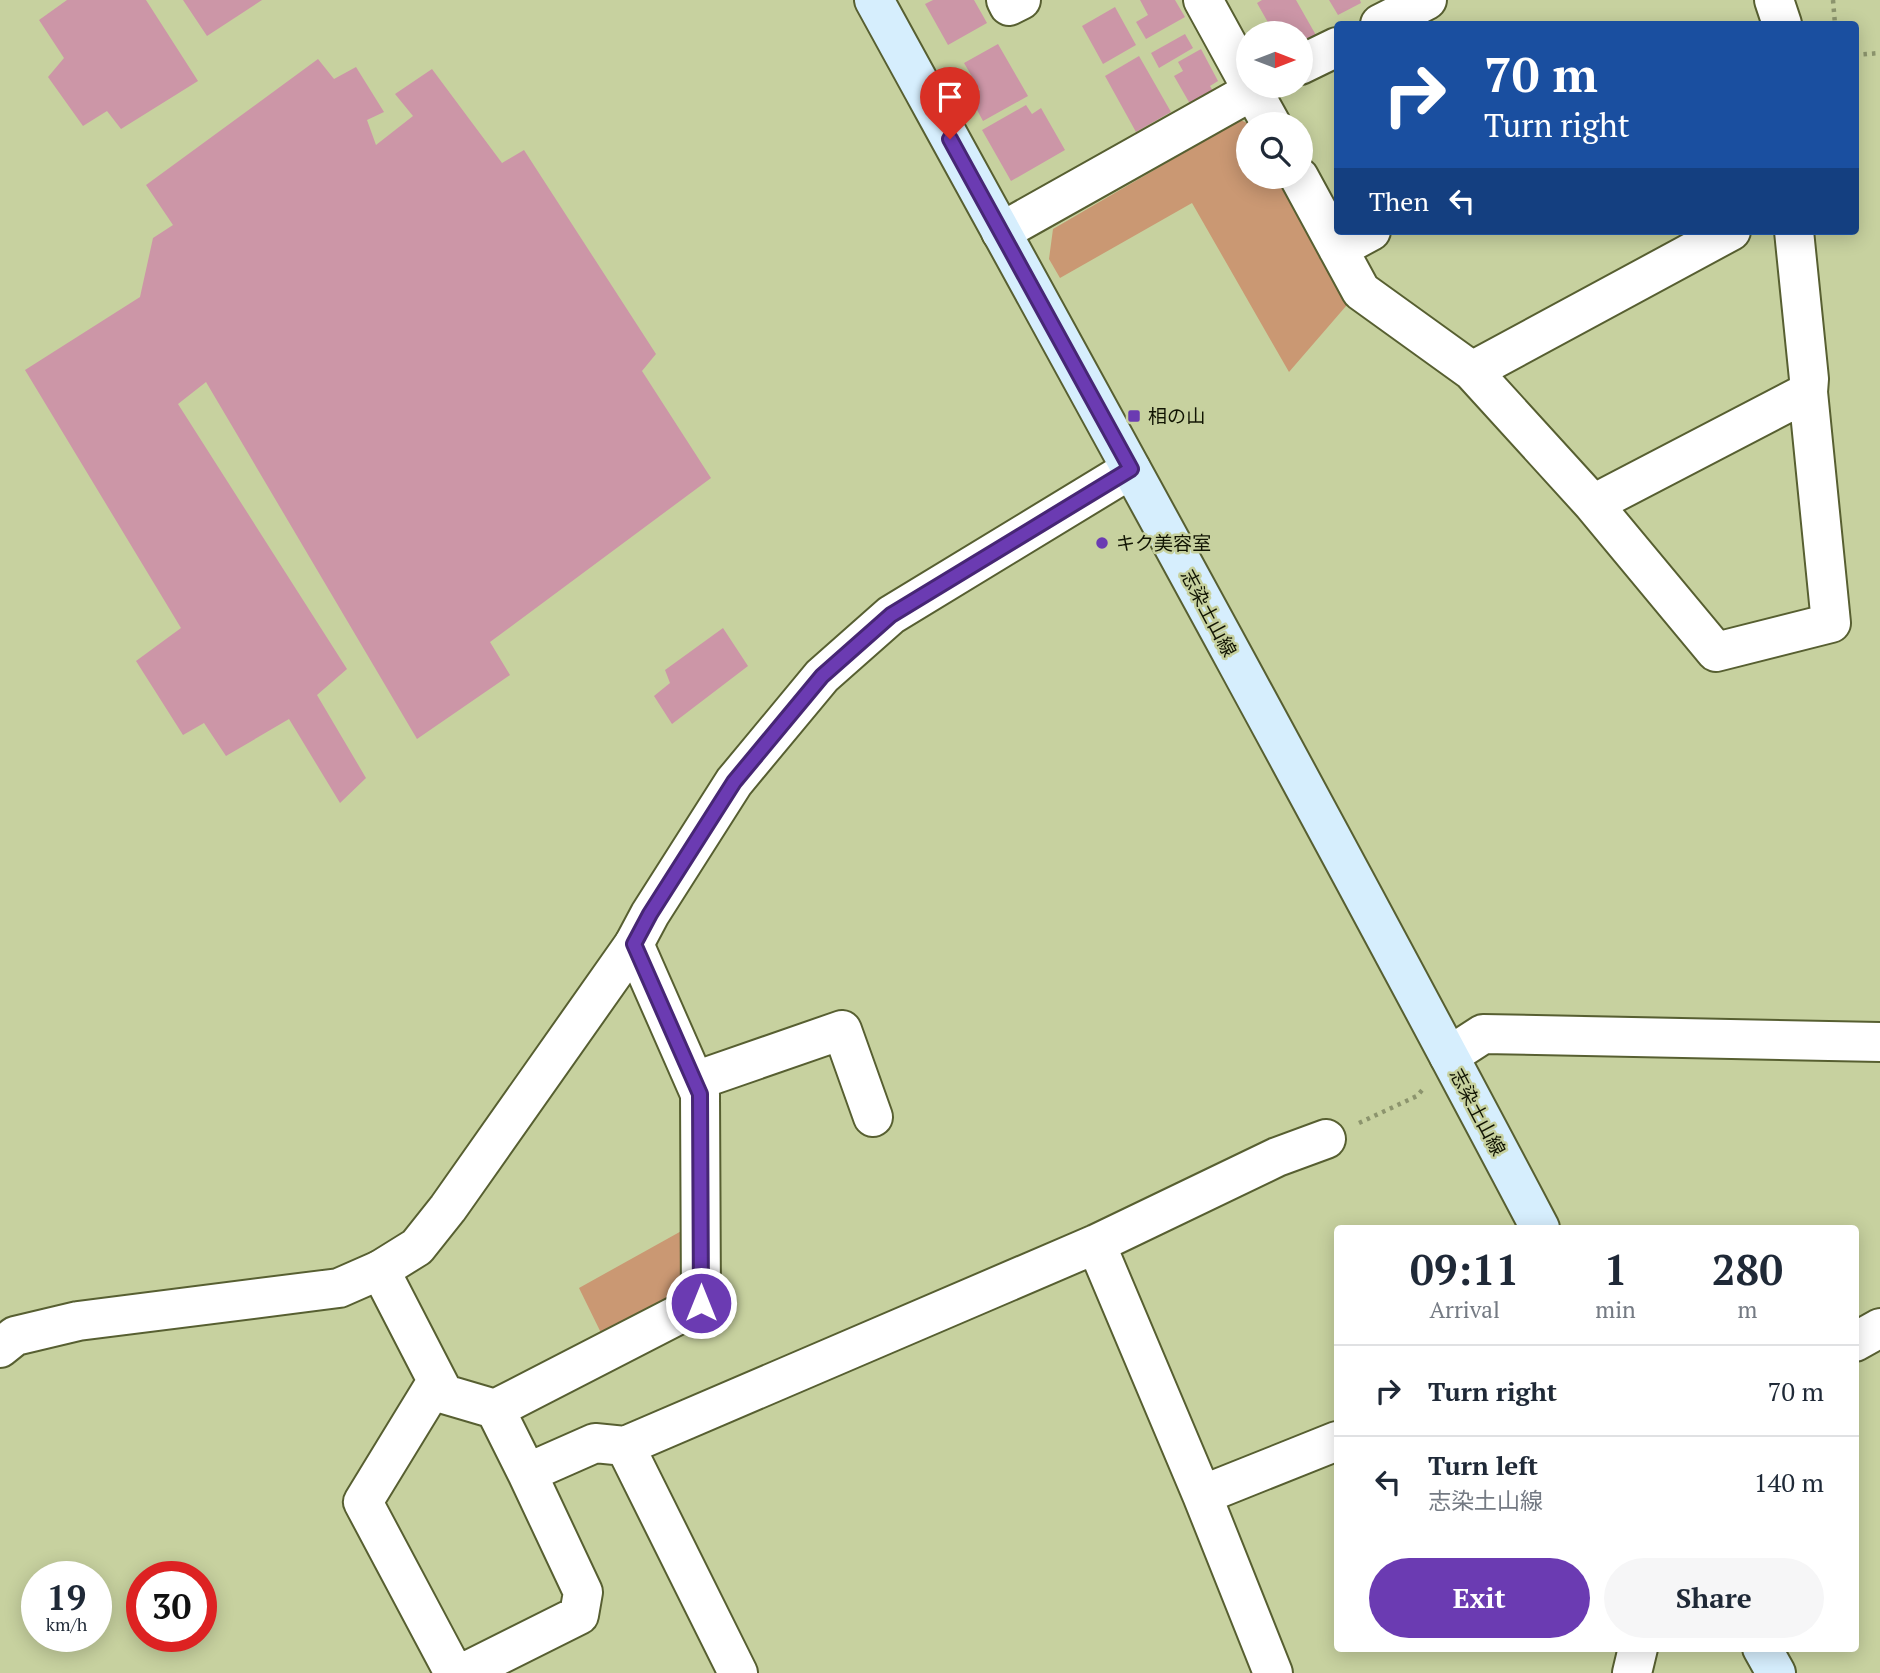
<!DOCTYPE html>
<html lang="en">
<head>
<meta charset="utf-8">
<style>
	body { margin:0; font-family:"PT Serif","Noto Sans JP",serif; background:#f6f6f7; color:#1f2937; height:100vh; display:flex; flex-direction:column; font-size:26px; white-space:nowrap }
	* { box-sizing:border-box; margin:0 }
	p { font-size:23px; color:#747a83 }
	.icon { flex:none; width:38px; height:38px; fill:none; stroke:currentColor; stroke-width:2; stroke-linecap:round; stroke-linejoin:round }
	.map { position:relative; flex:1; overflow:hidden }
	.details { position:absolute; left:1334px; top:1225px; width:525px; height:427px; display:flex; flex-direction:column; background:#fff; border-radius:7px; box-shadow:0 4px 18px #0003 }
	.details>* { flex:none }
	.guide { position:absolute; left:1334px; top:21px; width:525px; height:214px; border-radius:7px; box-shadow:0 4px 18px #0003; background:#1a4fa0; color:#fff; overflow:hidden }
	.needle { width:46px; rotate:90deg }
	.controls { position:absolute; left:1236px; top:21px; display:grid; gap:14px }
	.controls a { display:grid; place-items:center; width:77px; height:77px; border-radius:50%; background:#fff; box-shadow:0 4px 18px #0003; font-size:35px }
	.speed { position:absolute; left:21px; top:1561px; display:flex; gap:14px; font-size:35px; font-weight:700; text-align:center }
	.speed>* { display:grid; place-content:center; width:91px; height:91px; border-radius:50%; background:#fff; box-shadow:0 4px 18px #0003; line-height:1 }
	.speed small { font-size:18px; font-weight:400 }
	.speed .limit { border:10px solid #d22; background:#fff; color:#111 }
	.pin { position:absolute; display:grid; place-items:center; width:60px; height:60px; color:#fff; margin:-72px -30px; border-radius:50% 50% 50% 0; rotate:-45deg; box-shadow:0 0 7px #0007 }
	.pin .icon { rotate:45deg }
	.me { position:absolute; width:77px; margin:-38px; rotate:0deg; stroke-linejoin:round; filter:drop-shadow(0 0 5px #0008) }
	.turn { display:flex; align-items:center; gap:24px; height:147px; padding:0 35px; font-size:32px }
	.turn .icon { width:91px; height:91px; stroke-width:2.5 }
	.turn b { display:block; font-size:49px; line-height:60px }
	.then { display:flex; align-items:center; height:66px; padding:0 35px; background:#0003; gap:14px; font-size:26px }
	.eta { display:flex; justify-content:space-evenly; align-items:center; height:119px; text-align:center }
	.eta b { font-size:42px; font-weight:700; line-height:49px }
	.primary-button { display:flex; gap:14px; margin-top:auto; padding:14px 35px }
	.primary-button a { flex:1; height:80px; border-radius:42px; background:#6b3bb2; color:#fff; font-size:28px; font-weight:700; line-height:80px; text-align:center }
	.primary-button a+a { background:#f6f6f7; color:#1f2937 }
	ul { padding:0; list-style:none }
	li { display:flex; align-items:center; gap:21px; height:91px; padding:0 35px; border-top:2px solid #e0e1e3 }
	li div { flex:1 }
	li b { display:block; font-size:26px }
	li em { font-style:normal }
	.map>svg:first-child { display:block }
</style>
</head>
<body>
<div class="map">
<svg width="1880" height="1673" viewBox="0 0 1880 1673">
	<rect width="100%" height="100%" fill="#c7d19f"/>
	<path fill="#ca9873" d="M1240,120l10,4h-2v53h40l65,121 -64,74 -97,-169 -132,75 -11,-19 4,-30z
		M685,1229l2,69 -82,43 -26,-53z"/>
	<path fill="#cc96a7" d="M67,0h79l52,81 -77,48 -14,-18 -24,15 -35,-49 16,-19 -25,-38z
		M183,0h79l-55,36z
		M933,0h41l13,23 -39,22 -23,-41z
		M1140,0h35l10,17 -39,22 -10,-17 12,-7z
		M1262,0h34l21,37 -17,10v-14h-26l-17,-30z
		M1329,0h31l1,3 -23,12z
		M1115,7l21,38 -33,19 -21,-38z
		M1185,34l8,14 -34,20 -8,-15z
		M998,44l30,52 -45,25 -14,-26 11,-5 -16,-27z
		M1201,49l17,32 -8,5 6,10 -23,13 -19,-33 9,-5 -5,-9z
		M1139,56l32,56 -35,20 -31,-56z
		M318,59l16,20 22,-12 28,45 -17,8 9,25 37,-29 -18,-22 37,-25 70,94 22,-13 132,204 -14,17 69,107 -221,164 20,33 -93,64 -211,-357 -28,22 169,265 -30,26 49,83 -26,25 -51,-84 -63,37 -22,-33 -21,12 -47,-74 45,-33 -156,-258 115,-73 13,-59 20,-13 -27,-40z
		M1026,105l6,9 9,-6 24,42 -54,31 -29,-51z
		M723,628l25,38 -76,58 -18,-28 16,-13 -5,-13z"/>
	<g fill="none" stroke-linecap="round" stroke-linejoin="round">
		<g stroke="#575f31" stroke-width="42">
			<path id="minor" d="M1006,0l3,6 12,-6
				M1203,0l45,82
				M1774,0l8,24
				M1380,24l47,-24
				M1300,65l37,-18
				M1250,86l21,38
				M1299,177l62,114 111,80 121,133 123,148 115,-29 -23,-231 1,-13 -15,-148
				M1001,232l260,-146
				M1338,249l33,-18
				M1472,371l259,-140
				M1593,504l215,-112
				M695,1081l147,-51 31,87
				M1096,1244l106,251 71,178
				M1855,1342l25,-14
				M0,1348l15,-12 63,-15 261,-33 41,-18 64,124 51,15 32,64 56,119 -4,23 -116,58
				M437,1381l-74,121 91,171
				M495,1409l206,-106 -1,-209 -66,-150
				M527,1473l68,-30 30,3
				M1202,1495l135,-54
				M738,1673l-113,-227 471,-202 181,-87 49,-18
				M1632,1673l6,-25"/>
		</g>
		<g stroke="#575f31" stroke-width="42">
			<path id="tertiary" d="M1449,1056l34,-22 397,8
				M380,1270l37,-23 31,-39 186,-264 16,-30 84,-132 88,-106 69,-61 240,-146"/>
		</g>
		<g stroke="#575f31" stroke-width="42">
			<path id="secondary" d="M874,0c224,408 449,816 666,1228
				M1762,1648l14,25"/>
		</g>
		<path stroke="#8c946d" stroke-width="4.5" stroke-dasharray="3.5 5" stroke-linecap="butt" d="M1833,0l2,24
			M1855,55l25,-2
			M1359,1123l58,-27 7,-8"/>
		<use href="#minor" stroke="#fff" stroke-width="38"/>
		<use href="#tertiary" stroke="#fff" stroke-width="38"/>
		<use href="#secondary" stroke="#d6eefd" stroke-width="38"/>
	</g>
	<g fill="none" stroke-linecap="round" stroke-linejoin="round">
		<g stroke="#462674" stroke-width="18">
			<path id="route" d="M701,1303l-1,-209 -66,-150 16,-30 84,-132 88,-106 69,-61 240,-146 -181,-330"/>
		</g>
		<use href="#route" stroke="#6b3bb2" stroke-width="12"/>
	</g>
	<g fill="#6b3bb2" stroke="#c7d19f" stroke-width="2.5">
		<rect x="1127" y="409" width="14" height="14" rx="3.5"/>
		<circle cx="1102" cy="543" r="7"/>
	</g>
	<g text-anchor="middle" stroke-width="5" stroke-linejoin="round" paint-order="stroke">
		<g font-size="19" fill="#111403" stroke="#c7d19f" text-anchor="start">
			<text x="1148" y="423">相の山</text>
			<text x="1116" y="550">キク美容室</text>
		</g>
		<g font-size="19" fill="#111403" stroke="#c7d19f">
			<text transform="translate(1209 613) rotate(62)" y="7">志染土山線</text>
			<text transform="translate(1478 1112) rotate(62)" y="7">志染土山線</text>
		</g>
	</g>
</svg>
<div class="controls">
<a><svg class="needle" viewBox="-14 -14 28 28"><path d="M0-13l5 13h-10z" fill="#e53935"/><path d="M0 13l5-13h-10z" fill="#747a83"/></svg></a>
<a><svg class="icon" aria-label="search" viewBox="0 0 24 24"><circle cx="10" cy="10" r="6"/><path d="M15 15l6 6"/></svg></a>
</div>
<div class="speed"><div>19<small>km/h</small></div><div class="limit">30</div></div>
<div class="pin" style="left:950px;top:139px;background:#d93025"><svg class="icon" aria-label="arrive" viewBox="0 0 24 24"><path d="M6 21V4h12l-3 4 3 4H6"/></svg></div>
<svg class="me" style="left:701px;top:1303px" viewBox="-20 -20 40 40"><circle r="17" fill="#6b3bb2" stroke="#fff" stroke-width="3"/><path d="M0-11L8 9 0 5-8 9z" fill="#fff"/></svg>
<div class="guide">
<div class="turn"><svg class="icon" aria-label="right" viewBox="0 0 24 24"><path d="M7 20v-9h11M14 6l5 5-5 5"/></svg><div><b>70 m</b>Turn right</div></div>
<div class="then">Then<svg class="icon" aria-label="left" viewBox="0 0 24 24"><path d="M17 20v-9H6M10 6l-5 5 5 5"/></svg></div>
</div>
<section class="details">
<div class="eta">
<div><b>09:11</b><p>Arrival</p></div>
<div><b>1</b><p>min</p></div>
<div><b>280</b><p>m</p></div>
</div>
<ul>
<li><svg class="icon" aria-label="right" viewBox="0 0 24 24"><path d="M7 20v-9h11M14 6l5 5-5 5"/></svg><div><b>Turn right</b></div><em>70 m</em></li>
<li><svg class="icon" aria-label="left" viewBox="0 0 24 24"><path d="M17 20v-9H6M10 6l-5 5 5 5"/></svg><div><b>Turn left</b><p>志染土山線</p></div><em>140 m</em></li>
</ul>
<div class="primary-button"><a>Exit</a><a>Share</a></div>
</section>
</div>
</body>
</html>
